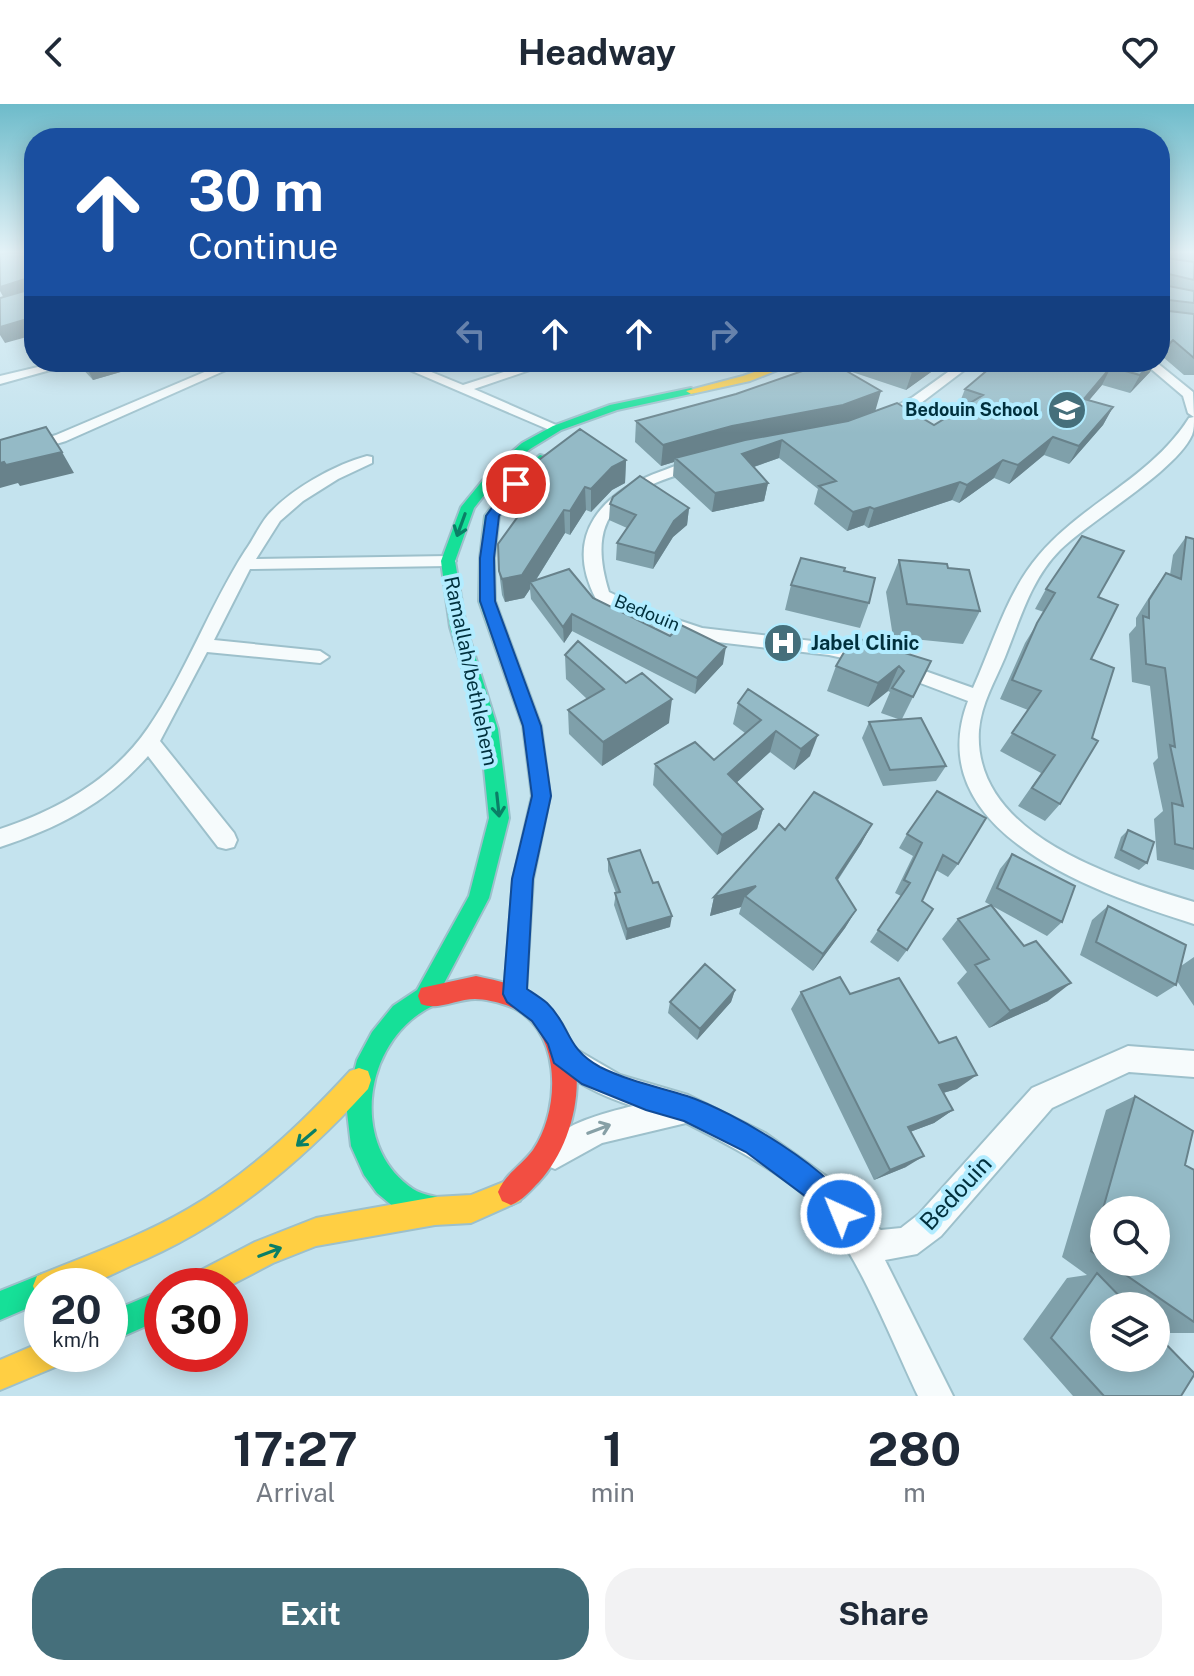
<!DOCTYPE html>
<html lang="en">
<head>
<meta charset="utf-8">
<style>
	body { margin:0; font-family:"Public Sans",sans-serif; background:#f2f2f3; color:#1f2937; height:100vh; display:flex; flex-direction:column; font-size:30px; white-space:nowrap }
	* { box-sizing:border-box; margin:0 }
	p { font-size:26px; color:#747a83 }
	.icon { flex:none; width:44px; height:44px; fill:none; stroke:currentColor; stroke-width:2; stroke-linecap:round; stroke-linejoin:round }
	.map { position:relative; height:1292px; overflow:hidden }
	.details { display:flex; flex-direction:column; background:#fff; flex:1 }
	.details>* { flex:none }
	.banner { position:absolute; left:24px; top:24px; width:1146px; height:244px; border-radius:32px; box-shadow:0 4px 20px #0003; background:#1a4fa0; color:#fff; overflow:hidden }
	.fabs { position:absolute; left:1090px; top:1092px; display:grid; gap:16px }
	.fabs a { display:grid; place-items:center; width:80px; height:80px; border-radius:50%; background:#fff; box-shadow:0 4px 20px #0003; font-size:40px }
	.speed { position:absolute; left:24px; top:1164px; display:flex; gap:16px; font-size:40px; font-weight:700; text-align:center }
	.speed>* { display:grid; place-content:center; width:104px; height:104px; border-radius:50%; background:#fff; box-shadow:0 4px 20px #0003; line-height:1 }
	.speed small { font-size:20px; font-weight:400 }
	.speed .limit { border:12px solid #d22; background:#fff; color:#111 }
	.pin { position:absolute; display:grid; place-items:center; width:68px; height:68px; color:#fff; margin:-34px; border:4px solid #fff; border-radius:50%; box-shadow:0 2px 8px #0007 }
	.me { position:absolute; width:88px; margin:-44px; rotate:316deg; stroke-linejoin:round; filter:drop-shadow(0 0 6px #0008) }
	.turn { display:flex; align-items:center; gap:28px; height:168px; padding:0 32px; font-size:36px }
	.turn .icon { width:104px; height:104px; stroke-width:2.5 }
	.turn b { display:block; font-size:56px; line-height:68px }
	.lanes { display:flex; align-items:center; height:76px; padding:0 32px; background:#0003; justify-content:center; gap:40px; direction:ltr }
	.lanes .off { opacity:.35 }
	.eta { display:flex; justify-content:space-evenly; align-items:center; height:136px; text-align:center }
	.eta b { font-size:48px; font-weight:700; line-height:56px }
	.button { display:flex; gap:16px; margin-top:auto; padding:16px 32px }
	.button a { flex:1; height:92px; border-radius:32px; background:#456f7b; color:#fff; font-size:32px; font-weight:700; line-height:92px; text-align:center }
	.button a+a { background:#f2f2f3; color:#1f2937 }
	header { display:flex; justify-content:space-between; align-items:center; height:104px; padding:0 32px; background:#fff; font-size:36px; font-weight:700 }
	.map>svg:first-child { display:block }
</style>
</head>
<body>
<header><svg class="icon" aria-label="back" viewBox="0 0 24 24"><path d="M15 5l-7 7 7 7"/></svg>Headway<svg class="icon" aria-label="heart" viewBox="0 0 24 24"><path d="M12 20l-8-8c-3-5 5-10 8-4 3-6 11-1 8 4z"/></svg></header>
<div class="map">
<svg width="1194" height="1292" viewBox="0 0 1194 1292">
	<rect width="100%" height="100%" fill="#c4e3ee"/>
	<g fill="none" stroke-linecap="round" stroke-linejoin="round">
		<g stroke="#9dc0cb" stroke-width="4">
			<path id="street" d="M59,258h20l-79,22v-8z
				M228,258h16l-178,79 -66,20v-8l56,-18z
				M297,258l-16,6 -6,-3 4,-3z
				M391,258h16l56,23 72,-23h18l-79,27 89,39 -11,3z
				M962,258h13l-54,41 -35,18 -11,-3 38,-21z
				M1143,258h13l37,30 1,25 -6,-4 -5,-17z
				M1194,313c0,6 0,13 -2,18 -16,36 -100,84 -132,115 -29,29 -40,70 -55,107 -10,24 -24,47 -26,73 -7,105 136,148 215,172v22c-94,-30 -276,-90 -226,-223l-98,-37 -41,-9 -129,-15 -70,-24 -34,-17c-34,-65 7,-107 66,-128 12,-5 29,-12 42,-10v6c-73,21 -122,39 -95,125l33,16 60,20 127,15 45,10 99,35c20,-44 34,-96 66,-133 45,-53 112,-77 150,-137z
				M367,352l5,1v6l-34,16 -35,22 -23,20 -24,38 192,-3 8,5 -8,5 -198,3 -36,71 106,11 9,6 -9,6 -113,-11 -47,89 74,92 3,7 -3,7 -8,2 -8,-2 -70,-91c-41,47 -90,72 -148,91v-18c58,-19 113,-50 148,-101 38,-55 61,-121 97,-177 8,-11 14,-25 23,-36 23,-26 66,-50 99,-59z
				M565,939l55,32 68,20 77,38 72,51 29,38 15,8 20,-2 18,-14 113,-126 96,-42 66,5v26l-65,-5 -77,36 -111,128 -24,18 -32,6 68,136h-35c-26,-54 -62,-148 -102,-190 -32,-33 -89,-62 -130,-83l-84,20 -47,26 -10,-4 -4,-10c12,-30 63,-42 92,-49 -23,-7 -72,-27 -81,-50l4,-9z"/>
		</g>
		<g stroke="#9dc0cb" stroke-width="4">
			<path id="fast" d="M691,284l5,3 -1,2 -78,17 -56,20 -31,19 -30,26 -26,33 -19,53 11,66 32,102 11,89 -20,80 -50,95 -2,11c-72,30 -91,140 -24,185 10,7 25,7 36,11l4,10 -4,10 -10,4 -27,-7 -17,-9 -18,-15 -13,-18 -13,-29 -5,-43 11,-43 15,-28 21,-26 24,-16 52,-94 20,-78 -9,-89 -30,-102 -9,-66 20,-54 31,-38 30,-26 31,-17 57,-21z
				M540,351l10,3 -29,29 -22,29 -5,42 1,43 46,125 9,70 -17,83 -7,115 -3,8 -8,3 -8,-3 -3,-8 9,-115 19,-83 -9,-70 -44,-125 1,-43 5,-42 26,-35z
				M42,1170l10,4 3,8h-13v16l-42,18v-29z
				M162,1186v29l-52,23v-30z"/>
		</g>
		<g stroke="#9dc0cb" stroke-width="4">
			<path id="slow" d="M783,258h15l-48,19 -59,13 -5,-3 57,-15z
				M359,964l9,3 3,9 -3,9c-69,75 -143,138 -238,177 -15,7 -30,15 -45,19 -13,4 -30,1 -43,1v12l-5,-2 -4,-10 4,-10c51,-21 103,-39 151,-67 62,-36 114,-86 162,-138z
				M511,1075l9,4 4,9 -4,9 -49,22 -36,2 -119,21 -43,17 -44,23h-43l4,-10 65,-34 61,-24 119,-21 36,-2z
				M42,1238v12h22l-4,11 -60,25v-30z"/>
		</g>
		<g stroke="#9dc0cb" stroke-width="4">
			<path id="jam" d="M476,872c27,6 52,10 72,31 47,45 31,132 -9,175 -9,9 -16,18 -28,23l-9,-4 -4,-9c7,-18 24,-27 35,-42 29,-42 29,-126 -27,-145 -9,-3 -22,-6 -31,-6 -18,0 -37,12 -54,5l-3,-8 3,-8z"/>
		</g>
		<use href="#street" fill="#f6fbfc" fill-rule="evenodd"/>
		<use href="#fast" fill="#16e098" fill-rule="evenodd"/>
		<use href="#slow" fill="#ffcf43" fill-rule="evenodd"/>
		<use href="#jam" fill="#f24e42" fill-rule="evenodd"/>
	</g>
	<path fill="#7fa0aa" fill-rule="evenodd" d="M1160,149h34v122h-10l-21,-18 -3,3v-95l2,-3 -2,-1z
		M76,258h52l3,7 -38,11z
		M843,258h102l-39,28 -63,-21 32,42 59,14 27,-17 -3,-1 7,-18 32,-27h158l-5,10 -20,21 -28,-8 -13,15 24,7 -10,18 -34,39 -25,-9 -35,29 -15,-6 -35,25 -7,-3 -84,28 -4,-3 -17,6 -33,-27 4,-15 -39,-31 -25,9 14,16 -4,18 -52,11 -39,-36 1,-14 -13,4 -26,-24 1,-21 206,-53z
		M626,356l-1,23 -13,7 -21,22 -5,-2 -16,25 -5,-2 -29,47 57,18 130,66 -28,30 -123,-63 -8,12 -33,-44 -1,-10 -6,9 -19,4 -3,-7 -3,-24 28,-67 -10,-3 -2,-23z
		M610,400l79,4 -2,17 -14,12 -20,32 -37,-9 1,-17 10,-15 -18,-8z
		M1186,433l8,2v331l-37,-10 -3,-41 9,-8 -10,-48 5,-5 -8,-72 -18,-4 -3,-48 7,-8v-8l17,-27 13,-18 4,2 3,-20z
		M899,456l49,8 32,43 -17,33 -70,-7 -7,-45z
		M791,481l78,18 -9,25 -75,-18z
		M1046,485l52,8 -7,62 -31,145 -15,17 -27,-15 23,-33 -41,-22 28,-41 -28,-11 25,-56 19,-31 -9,-3z
		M565,551l104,68 -67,43 -33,-32 -1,-24 19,-11 -21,-20z
		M931,557l-29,58 44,47 -10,15 -53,5 -21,-48 7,-16 29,-3 -17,-6 9,-21 -2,-1 -20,16 -41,-16 9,-25z
		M748,585l62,67 -16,14 -24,-18 -34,31 27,26 -6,20 -40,26 -64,-70 2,-21 59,-4 31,-27 -12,-9 5,-21z
		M872,720l-11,20 -23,36 18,30 -11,18 -32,43 -74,-57 2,-7 -31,9 4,-19 71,-67z
		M1128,726l19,33 -8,7 -25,-12 7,-21z
		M907,730l51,30 -10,13 -12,-7 -14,31 -15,49 -9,12 -28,-20 31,-46 -6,-3 18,-37 -14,-8z
		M1012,750l50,68 -15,14 -62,-34 15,-33z
		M608,755l62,68 -44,13 -12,-35 2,-12 -8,-22z
		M1108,802l73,60 13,-9v49l-17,-25 -1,4 -19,12 -77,-42 12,-35z
		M958,815l66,27 24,55 -59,27 -32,-45 10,-11 -25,-33z
		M735,886l-4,12 -34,38 -29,-27 2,-11z
		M801,888l49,2 107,95 -14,4 10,17 -19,13 -24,9 -4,35 -32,13 -83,-171z
		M1135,992l50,69 9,5v163h-24l-14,-10v-17h-25l-7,-6 57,96h-108l-50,-57 44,-61 20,-3 -25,-18 44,-147zM1104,1106l52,52h-52z"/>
	<path fill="#68828b" d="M25,175l8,15 -27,8 -6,-11v-4z
		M34,213v18l-29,8 -5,-8v-8z
		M1173,236l-10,17 -3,3 9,-16z
		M90,258h38l3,7 -38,11 -8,-16z
		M927,258h18l-39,28 6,-18z
		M1152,258h3l-5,10 -20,21 10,-18z
		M1111,263l-9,18 -27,32 9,-18z
		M881,287l-6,21 -38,14 -162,32 -1,4 -13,4 2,-21 69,-19z
		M1113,303l-10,18 -34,39 10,-18z
		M1053,333l-9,18 -35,29 9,-19z
		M782,336l-3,18 -40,14 3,-18z
		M62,348l12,21 -54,13 -2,-3 -18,5v-25z
		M626,356l-1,23 -13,7 -21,22v-23l21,-22z
		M1003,356l-9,18 -35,25 8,-18z
		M960,378l-8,18 -84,28 6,-19z
		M768,379l-4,18 -52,11 3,-19z
		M585,383l1,23 -16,25v-24z
		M870,403l-6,18 -17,6 6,-19z
		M689,404l-2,17 -14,12 -20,32 2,-16 19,-32z
		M564,406l1,23 -33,53 -2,-4v7l-6,9 -19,4 -3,-23z
		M572,510v17l-8,12 -1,-16z
		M726,543l-3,17 -28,30 2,-16z
		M899,562l-11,25 -20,16 10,-24z
		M672,595l-3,24 -67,43 1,-24z
		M776,627l-6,21 -47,43 5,-21z
		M818,631l-8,21 -16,14 7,-21z
		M763,705l-6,20 -40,26 5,-20z
		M872,720l-11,20 -35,53 10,-19z
		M756,782l-11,10 -4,11 -31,9 4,-19z
		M856,806l-11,18 -32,43 10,-17z
		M672,812l-2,11 -44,13 1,-11z
		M1071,879l-23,18 -59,27 21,-17z
		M735,886l-4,12 -34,38 3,-11z
		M977,971l-20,14 -36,10 18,-14z
		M953,1006l-19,13 -43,16 17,-12z
		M924,1052l-18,11 -32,13 16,-10z"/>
	<path fill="#94bac6" stroke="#68828b" stroke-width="2" d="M9,149h25v64l-34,10v-29l28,-8 1,-8 -4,-3 -25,8v-33z
		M1166,154l28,4v18l-25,-6 -4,3 3,9 26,5v12l-25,-3 -3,8 3,3 25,3v44l-21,-18 -4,4 -9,-1v-78z
		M821,258h10l50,29 -38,14 -111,21 -69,19 -27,-24 100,-27 72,-25z
		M880,258h47l-15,10z
		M997,258h155l-12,13 -29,-8 -27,32 29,8 -34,39 -26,-9 -35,28 -15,-5 -36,25 -7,-3 -86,27 -4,-2 -17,5 -34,-26 17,-5 -54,-41 -40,14 26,29 -53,10 -40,-35 70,-18 103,-19 49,-18 37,22 49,-30 -18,-6z
		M46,323l16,25 -56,13 -2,-3 -4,1v-23z
		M580,325l46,31 -14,7 -21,22 -6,-2 -15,24 -6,-1 -42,65 -20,4 -3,-8 -1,-27 42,-58 -25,-8z
		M640,372l49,32 -15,13 -19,32 -38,-10 19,-28 -26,-11 3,-7z
		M1082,432l42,15 -26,46 20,8 -27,54 23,9 -22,70 6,3 -38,63 -28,-16 23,-33 -43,-22 29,-42 -29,-11 25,-57 18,-30 -9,-4z
		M1186,433l8,2v310l-19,-5 -3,-41 11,3 -13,-61 5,2 -10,-79 -19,-4 -3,-48 6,2v-18l17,-27 15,6z
		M801,454l44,10 -1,3 31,7 -6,25 -78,-18z
		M899,456l48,4 1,4 21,2 11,41 -73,-7z
		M569,465l24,29 77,38 11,-11 45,22 -29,31 -125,-64 -9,13 -33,-45z
		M853,533l78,24 -18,36 -21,-9 12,-17 -5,-5 -21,17 -42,-17z
		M578,537l48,42 16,-10 30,26 -69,43 -35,-32 36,-21 -39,-34z
		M748,585l70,46 -17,14 -25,-18 -48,43 35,35 -41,26 -67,-71 40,-22 19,18 47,-40 -23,-17z
		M921,614l25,48 -56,4 -21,-48z
		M937,687l49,27 -28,46 -15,-9 -21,46 11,8 -26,41 -29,-20 32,-47 -6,-3 18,-37 -15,-9z
		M814,688l58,32 -36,54 20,32 -33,44 -78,-58 11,-10 -42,11 65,-73 6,6z
		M1128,726l26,12 -7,21 -26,-13z
		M640,746l13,33 5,-1 14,34 -45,13 -12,-36 5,-1 -12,-33z
		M1012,750l63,32 -13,36 -65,-34z
		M991,801l33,41 12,-5 35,42 -61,28 -35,-46 14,-6 -31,-40z
		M1108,802l78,39 -10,40 -80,-43z
		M705,860l30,26 -35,39 -30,-27z
		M840,873l10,17 49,-16 40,65 17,-6 21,38 -38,10 14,25 -45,17 16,29 -34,14 -89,-178z
		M1135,992l58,35 -8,34 9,5v152l-87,-60h49v-52h-52v50l-13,-9z
		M1097,1169l32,33h-25v52h52v-24l38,39v2l-13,21h-77l-53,-58z"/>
	<defs><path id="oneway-shaft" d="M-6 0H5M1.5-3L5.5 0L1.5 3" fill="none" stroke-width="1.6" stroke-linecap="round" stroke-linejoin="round" transform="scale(2)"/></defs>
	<g stroke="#0a7f66">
		<use href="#oneway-shaft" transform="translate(461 421) rotate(110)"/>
		<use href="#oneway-shaft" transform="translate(498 701) rotate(84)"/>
		<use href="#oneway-shaft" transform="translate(306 1034) rotate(140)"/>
		<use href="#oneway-shaft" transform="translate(270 1148) rotate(-21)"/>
	</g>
	<use stroke="#87a0a6" href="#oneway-shaft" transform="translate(599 1025) rotate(-21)"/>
	<linearGradient id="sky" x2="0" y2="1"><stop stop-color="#6dbbca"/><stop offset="0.45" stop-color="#e4f2f7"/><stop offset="1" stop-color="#e4f2f7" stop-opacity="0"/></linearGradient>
	<rect width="1194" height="329" fill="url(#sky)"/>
	<path fill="#1a73e8" stroke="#114b97" stroke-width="2" d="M511,377l11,3 -23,32 -5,42 1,43 46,125 10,70 -18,83 -6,110c6,4 14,9 20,14 24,23 18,45 53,64 28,14 58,20 87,29 45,15 150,75 167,118l-4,10 -9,4 -10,-4 -14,-19 -71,-53 -62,-31 -38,-11 -64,-26 -28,-21 -6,-19 -16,-23 -25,-19 -4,-8 9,-115 20,-83 -9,-70 -43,-125v-43l6,-42z"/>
	<defs>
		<g id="school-disc" transform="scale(2)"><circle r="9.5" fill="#456f7b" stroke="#b2ecff"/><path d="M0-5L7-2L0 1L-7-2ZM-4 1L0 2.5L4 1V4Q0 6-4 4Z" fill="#fff"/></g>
		<g id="hospital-disc" transform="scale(2)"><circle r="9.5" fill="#456f7b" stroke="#b2ecff"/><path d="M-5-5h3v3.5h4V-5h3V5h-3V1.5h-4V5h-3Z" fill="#fff"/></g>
	</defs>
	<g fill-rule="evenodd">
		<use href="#school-disc" x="1067" y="306"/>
		<use href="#hospital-disc" x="783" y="539"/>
	</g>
	<g text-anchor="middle" stroke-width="8" stroke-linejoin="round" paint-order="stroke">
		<g font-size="18" font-weight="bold" fill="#00303d" stroke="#b2ecff" text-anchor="end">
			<text x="1039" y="312">Bedouin School</text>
		</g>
		<g font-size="18" fill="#00303d" stroke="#b2ecff">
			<text transform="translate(647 509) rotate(22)" y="6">Bedouin</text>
		</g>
		<g font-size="20" font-weight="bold" fill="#00303d" stroke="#b2ecff" text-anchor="start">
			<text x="811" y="546">Jabel Clinic</text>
		</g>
		<g font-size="20" fill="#00303d" stroke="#b2ecff">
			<text transform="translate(471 567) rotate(78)" y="7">Ramallah/bethlehem</text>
		</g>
		<g font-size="24" fill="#00303d" stroke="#b2ecff">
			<text transform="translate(956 1089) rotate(-47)" y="8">Bedouin</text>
		</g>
	</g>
</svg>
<div class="fabs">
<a><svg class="icon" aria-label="search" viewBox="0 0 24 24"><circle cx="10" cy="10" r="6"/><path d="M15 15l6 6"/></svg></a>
<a><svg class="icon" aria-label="layers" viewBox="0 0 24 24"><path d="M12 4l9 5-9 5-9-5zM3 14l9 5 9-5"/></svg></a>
</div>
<div class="speed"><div>20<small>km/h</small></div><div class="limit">30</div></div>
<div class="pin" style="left:516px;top:380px;background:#d93025"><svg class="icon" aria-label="arrive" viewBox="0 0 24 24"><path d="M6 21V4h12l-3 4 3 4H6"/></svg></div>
<svg class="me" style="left:841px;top:1110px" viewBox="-20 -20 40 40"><circle r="17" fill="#1a73e8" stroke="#fff" stroke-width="3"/><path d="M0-11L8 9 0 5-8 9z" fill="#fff"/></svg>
<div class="banner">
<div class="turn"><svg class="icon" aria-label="ahead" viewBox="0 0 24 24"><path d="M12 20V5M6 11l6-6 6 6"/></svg><div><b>30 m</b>Continue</div></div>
<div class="lanes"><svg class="icon off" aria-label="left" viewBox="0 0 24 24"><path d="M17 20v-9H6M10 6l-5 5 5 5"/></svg><svg class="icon" aria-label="ahead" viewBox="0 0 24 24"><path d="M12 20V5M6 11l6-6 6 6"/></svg><svg class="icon" aria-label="ahead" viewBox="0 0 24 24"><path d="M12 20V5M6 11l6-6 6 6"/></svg><svg class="icon off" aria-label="right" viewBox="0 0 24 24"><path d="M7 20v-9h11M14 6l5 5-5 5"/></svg></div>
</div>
</div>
<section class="details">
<div class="eta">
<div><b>17:27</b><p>Arrival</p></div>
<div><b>1</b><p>min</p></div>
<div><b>280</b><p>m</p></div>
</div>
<div class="button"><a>Exit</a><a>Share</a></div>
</section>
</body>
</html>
